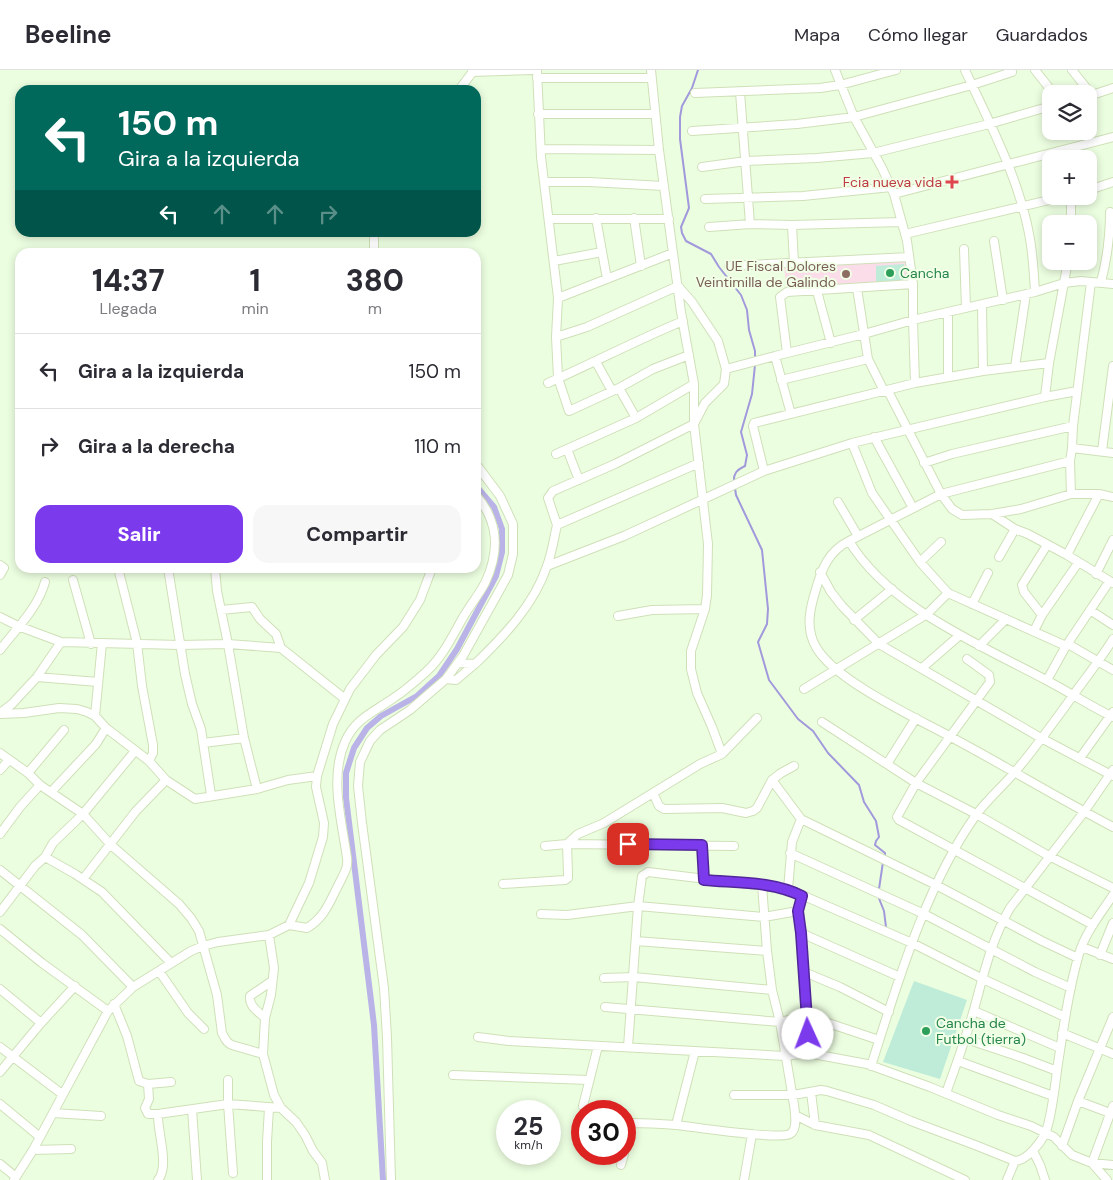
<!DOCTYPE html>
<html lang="es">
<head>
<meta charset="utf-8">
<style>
	body { margin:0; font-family:"DM Sans",sans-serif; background:#f7f7f7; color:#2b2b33; height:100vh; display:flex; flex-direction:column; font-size:19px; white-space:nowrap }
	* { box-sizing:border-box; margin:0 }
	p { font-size:16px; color:#7c7c81 }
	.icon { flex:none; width:28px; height:28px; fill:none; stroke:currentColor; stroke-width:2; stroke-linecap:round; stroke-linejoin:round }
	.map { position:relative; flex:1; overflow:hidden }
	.details { position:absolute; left:15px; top:178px; width:466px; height:325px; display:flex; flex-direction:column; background:#fff; border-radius:15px; box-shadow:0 2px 8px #0003 }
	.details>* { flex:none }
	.guide { position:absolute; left:15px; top:15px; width:466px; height:152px; border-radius:15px; box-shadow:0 2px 8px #0003; background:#00695c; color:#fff; overflow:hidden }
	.fabs { position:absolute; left:1042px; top:15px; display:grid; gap:10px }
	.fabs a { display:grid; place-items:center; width:55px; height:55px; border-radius:10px; background:#fff; box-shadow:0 2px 8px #0003; font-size:25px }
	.speed { position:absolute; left:496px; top:1030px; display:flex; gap:10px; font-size:25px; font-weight:700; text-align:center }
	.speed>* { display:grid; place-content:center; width:65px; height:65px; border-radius:50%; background:#fff; box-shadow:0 2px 8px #0003; line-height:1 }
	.speed small { font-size:12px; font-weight:400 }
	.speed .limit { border:8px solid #d22; background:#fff; color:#111 }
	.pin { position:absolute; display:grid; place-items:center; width:42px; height:42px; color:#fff; margin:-21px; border-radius:10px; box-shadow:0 2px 8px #0006 }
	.me { position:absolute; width:55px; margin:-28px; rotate:358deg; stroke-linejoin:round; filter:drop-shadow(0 0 4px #0008) }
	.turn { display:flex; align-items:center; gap:18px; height:105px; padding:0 20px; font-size:22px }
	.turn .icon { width:65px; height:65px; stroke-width:2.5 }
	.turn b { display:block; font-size:35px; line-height:42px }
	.lanes { display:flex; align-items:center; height:48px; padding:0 20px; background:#0003; justify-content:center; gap:25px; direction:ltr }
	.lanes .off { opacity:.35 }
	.eta { display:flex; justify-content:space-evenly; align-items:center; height:85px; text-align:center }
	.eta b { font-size:30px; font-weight:800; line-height:35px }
	.cta { display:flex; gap:10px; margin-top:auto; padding:10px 20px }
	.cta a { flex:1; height:58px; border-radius:15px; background:#7c3aed; color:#fff; font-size:20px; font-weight:800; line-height:58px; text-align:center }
	.cta a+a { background:#f7f7f7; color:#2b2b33 }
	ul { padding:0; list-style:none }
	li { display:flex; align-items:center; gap:15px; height:75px; padding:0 20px; border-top:1px solid #e1e1e2 }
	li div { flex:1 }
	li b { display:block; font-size:19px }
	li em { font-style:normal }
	header { display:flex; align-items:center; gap:30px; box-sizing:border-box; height:70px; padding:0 25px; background:#fff; border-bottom:1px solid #e1e1e2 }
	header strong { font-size:24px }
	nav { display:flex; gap:28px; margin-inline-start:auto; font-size:18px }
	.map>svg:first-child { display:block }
</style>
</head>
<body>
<header>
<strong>Beeline</strong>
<nav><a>Mapa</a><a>Cómo llegar</a><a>Guardados</a></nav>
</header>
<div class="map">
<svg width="1113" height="1110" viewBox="0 0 1113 1110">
	<rect width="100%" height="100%" fill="#ecfee0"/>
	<path fill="#fadde8" d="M907,191l1,20 -45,4 -77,2 -2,-21z"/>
	<path fill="#beecd8" d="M904,194v16l-28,2v-16z
		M914,911l53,19 -27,79 -57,-17z"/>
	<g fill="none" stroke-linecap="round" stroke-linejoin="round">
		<path stroke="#a199db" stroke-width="2" d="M698,0l-6,18 -10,18 -2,11v22l9,69 -8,19 1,6 4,8 25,13 8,13 22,28 6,15 2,20 6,21v9
			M734,413c-1,-10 3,-13 11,-17l2,-11 -6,-23 11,-38 3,-29
			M735,418l1,7 26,55 6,59 -1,15 -9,18 11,38 29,39 15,12 15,22 31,32 5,17 12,19 3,16 -3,4 -1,4 10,8v5
			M879,819l4,-27
			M878,826l6,15 2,16"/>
		<path stroke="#bab3e8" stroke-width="6" d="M383,1110l-9,-155 -28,-227v-25l8,-25 13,-20 14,-12 36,-20 22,-20 18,-27 39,-73 6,-24v-23l-8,-22 -18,-21"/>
		<g stroke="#cfe0b8" stroke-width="10">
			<path id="minor" d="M537,0l4,87 17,141 -2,39 2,41 11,33 50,-23 34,-19 36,-14
				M651,0l8,80 22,162 13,72v40l14,120 -1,51 -2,14 -14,42v18l6,24 15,34 10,27
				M835,0l19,47 28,51 12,26 13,47 6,43v36l2,63
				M965,0c25,54 55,110 65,169 3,17 4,35 5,53
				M1035,0l19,24
				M1072,0l20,25
				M472,2l61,-2
				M537,8h114
				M459,20l15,-20
				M740,22l10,132
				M695,23l125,-5 20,-3 56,-15
				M1089,26l24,-8
				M538,44h117
				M692,61l105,-7 57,-7 118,-32 40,-13
				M542,79l117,1
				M702,97l44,-6 71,-3 56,-5 116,-29 62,-18
				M544,112h45l75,4
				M1089,120l24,-8
				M894,124l219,-57
				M705,129l98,-3 88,-9
				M596,148l11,61
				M634,148l7,48
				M550,149h119
				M1071,154v-28
				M792,155l2,38
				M709,157l41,-3 42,1 109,-3
				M374,162v20
				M905,164l161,-38
				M994,171l9,59
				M964,179l2,59
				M554,191l48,-9
				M729,196l180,-9
				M1101,212c6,-23 9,-47 9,-70
				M857,218l11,71 16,32 5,2 52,101 11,15 10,6 30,-1 29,-5 50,-15h28l14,3
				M817,221l14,52
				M558,228l115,-45
				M982,235l1,66
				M948,242v65
				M556,267l31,-10 91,-41 14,16 26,39 8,28 -2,15 -19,19 -11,21 -79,40 -62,27 -5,7 9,27
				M787,283l-7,-56 7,-5 126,-8
				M596,292l16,29
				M1015,297l11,-73
				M726,299l49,-13
				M781,310l87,-21
				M548,313c45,-20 89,-43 135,-62
				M619,318l17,30
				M1045,327l4,-34 19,-102
				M791,344l-16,-58 89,-22 49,-14 122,-28 29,-9 17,-2 32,3
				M874,367l39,71
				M852,373l20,50 48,69 28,31 118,53
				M1072,378l41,5
				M567,379l12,31
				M1102,381l11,-85
				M556,384l80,-36 58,-34
				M924,393l28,-9 121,-28
				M764,401l-11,-45 1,-3 161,-40 68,-12 66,-8
				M1071,424l-1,-33 2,-13 1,-22 18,-144
				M838,432l20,34
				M992,444l23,15 13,5 39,21 46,28
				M849,471l92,-47 129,-33
				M1067,485l32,-61
				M999,487l16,-28
				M920,492l21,-20
				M0,495l4,3 -4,7
				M547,496l77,-30 140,-65 88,-28 193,-46 32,-6
				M118,498l19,75 5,43 11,59v8l-4,8
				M168,498l17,106 7,30 9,25 10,66
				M215,498l2,23 11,53 16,94 13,51
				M432,498l-12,32 -17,27 -27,28 -26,34 -17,35 -16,52 -1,11 8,36 -1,14 -14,46 -20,42 18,3c19,-11 24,-30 34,-48 4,-9 7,-12 6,-22 -5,-37 -18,-80 -2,-116 10,-24 31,-31 50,-45 11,-7 22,-17 32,-26 15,-14 24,-32 34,-50 7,-13 17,-25 24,-38 15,-32 14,-61 -9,-88
				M820,502l11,20 11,14 37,38 162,94 72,38
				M1096,504l17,-34
				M73,510l18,64
				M972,534l16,-31
				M221,540l31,-3 8,12 16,15 5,14
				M1090,540l23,15
				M1042,545l-18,-23 -2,-7 25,-40
				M618,546l34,-6 53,-1
				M0,547l18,9 43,16 119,3 48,-1 53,4 64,51
				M854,550l38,-31
				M1034,561l8,-16 36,-52
				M1068,574l45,26
				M979,576l27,-27
				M0,580c16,-21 38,-42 45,-68
				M967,589l22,16 1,7 -74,101 -19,34 2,3 194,105
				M458,593l17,1c29,-28 59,-59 72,-98 5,-13 7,-28 10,-41l142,-62
				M922,598l38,-33
				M37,607l61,5
				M446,609l10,1 19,-16
				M1047,610l19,-34 43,-64
				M804,619l123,-75 21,-21
				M0,643l12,-9 25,-27 24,-35
				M0,644l24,-1 35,-5 18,1 10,3 8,4 11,12 43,33 17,19 29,19 62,-10 31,-9 29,-4
				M95,646l7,-73
				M1113,647c-23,-11 -44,-25 -67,-37 -67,-36 -156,-72 -197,-139 -20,10 -27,27 -33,48 -6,19 -11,39 0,58 18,33 100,71 135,90 54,29 107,61 162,90
				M822,652l94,61 60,31 73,42 64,32
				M203,673l41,-5
				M0,683l28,20 12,12 43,29 28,31 68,59 12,14 8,13 18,64 5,38c3,5 4,10 10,12l31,9
				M1080,688l33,-46
				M887,694l29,-46
				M0,700l9,-10
				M28,703l36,-43
				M772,710l29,39 -9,23 -4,47
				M51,722l45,-48 10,-16
				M653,723l6,13 5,3 58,-1 24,5 7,-2 4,-3 15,-28 9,-7 13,-7
				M801,749l135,66 106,56 36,17
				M0,764l20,-27 20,-22
				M702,775l2,35
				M545,776l22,-2 11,-10 26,-11 96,-59 22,-10 35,-36
				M790,783l134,61 111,58 36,16
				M45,787l30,17 27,18 69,71
				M0,800l82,65 51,52
				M83,809l53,-68 30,-31
				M503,814l62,-4 3,-2v-4l-1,-30 167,2
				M802,825l-4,16 3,22 7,120
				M0,842l35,-46 10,-9 8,-14 30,-29 52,-63
				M541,844l26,1 71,-9 126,11 34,-6
				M0,859l42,34 66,48
				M801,863l99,44
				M269,865l5,33 -3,27 -6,23 -2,36 11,41 7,13 15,14 9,13 8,16 9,12 3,17
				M636,871l131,10
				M1082,877l31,12
				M1100,885l13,-32
				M159,901l29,42 16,16
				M804,902l36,15 49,25
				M604,908l30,-1 138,13
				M0,919l41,34
				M114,934l13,32 12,45 9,3 23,-2
				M605,937l175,15 27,-6 72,24
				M974,941l86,37
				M265,948c-7,-7 -16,-11 -15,-22l22,-15
				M1062,963l51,21
				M478,967l31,4 276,15 23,-3 59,11 63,23 68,28 33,11 23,11 18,18 20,8 21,2
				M966,969l57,19 34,13
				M0,977l62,47
				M628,977l10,-141 4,-30 6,-4 140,17 124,54 71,36 82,38
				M958,991l95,35
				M871,996c27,-84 54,-179 105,-251 11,-15 26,-28 38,-42 19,-22 36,-46 53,-69 15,-22 32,-42 46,-65
				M0,1002l41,-49 34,-37
				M453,1005l135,5
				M228,1010v24l5,69
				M148,1014l1,15 -4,9 3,6h10l70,-10 53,4
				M811,1022l4,33
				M946,1023c10,-27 19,-53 27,-80 10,-36 18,-73 37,-105l74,-96 29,-42
				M734,1025h59l28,-5 6,1 47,14 37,16 64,24 40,16
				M1078,1031l32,12
				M0,1034l40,33
				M583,1036l15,-60
				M192,1039l5,71
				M53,1043l48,3
				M795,1045l20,10 54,10 96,45
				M676,1055l19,-74
				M1062,1076l16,-45 35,-84
				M625,1079l5,-22 3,-4c15,0 29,1 43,2 19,2 102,15 114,9 8,-4 5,-22 4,-29l-14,-83 -8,-32 -5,-39 -5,-66
				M33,1080l38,-1
				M1033,1081l7,14 5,15
				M0,1094l16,13
				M621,1095l3,-11
				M14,1110l19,-30 75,-139 25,-24 58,-36 12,-5 15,-4 51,-7 20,-10
				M158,1110c12,-14 -1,-49 0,-66
				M267,1110v-38l2,-34
				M391,1110l-4,-143 -3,-49 -22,-165 -4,-37 2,-24 10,-21 10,-11 30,-20 36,-31 17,-23 45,-81 5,-21v-30l-13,-28 -24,-32
				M744,1110l8,-46
				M1007,1110l8,-19c12,-1 24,-16 30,-27 6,-14 10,-47 12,-64 6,-38 11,-78 22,-116 6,-21 22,-41 34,-59
				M1107,1110l-15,-17 21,-57"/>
		</g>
		<use href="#minor" stroke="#fff" stroke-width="8"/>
	</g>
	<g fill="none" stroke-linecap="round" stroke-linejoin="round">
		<g stroke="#51269a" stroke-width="12">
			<path id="route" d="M628,774l74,1 2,35c33,3 68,1 98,16l-4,15 3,22 7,101"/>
		</g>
		<use href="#route" stroke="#7c3aed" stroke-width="9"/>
	</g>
	<path fill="#e0444e" stroke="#f1ffe7" stroke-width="2" d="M949.5 104.5h5v5h5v5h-5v5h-5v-5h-5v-5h5z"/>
	<g fill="#2e9e5b" stroke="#f1ffe7" stroke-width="2">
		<circle cx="890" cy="203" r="5"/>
		<circle cx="926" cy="961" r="5"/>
	</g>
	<circle fill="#8d6e63" stroke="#f1ffe7" stroke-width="2" cx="846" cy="204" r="5"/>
	<g text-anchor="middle" stroke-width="4" stroke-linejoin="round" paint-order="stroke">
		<g font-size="14" fill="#be3a42" stroke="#f1ffe7" text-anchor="end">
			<text x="942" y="117">Fcia nueva vida</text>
		</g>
		<g font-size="14" fill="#785e54" stroke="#f1ffe7" text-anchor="end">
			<text x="836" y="201">UE Fiscal Dolores<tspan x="836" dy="16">Veintimilla de Galindo</tspan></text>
		</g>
		<g font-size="14" fill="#27864d" stroke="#f1ffe7" text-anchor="start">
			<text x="900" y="208">Cancha</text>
			<text x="936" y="958">Cancha de<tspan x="936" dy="16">Futbol (tierra)</tspan></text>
		</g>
	</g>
</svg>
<div class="fabs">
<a><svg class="icon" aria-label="layers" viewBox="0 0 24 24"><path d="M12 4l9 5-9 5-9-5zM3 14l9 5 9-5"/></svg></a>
<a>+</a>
<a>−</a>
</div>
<div class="speed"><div>25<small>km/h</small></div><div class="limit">30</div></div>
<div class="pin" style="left:628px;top:774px;background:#d93025"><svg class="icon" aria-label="arrive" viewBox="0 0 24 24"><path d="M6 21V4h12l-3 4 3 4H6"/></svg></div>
<svg class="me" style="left:808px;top:964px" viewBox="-20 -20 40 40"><circle r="19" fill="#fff"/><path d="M0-13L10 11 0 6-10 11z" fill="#7c3aed"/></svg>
<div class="guide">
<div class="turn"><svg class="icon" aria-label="left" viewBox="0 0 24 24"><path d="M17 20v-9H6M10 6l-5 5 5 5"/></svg><div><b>150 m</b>Gira a la izquierda</div></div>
<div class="lanes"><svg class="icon" aria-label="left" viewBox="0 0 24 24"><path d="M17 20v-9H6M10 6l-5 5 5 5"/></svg><svg class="icon off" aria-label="ahead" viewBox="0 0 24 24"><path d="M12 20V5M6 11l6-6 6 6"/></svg><svg class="icon off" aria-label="ahead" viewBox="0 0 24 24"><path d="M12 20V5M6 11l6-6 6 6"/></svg><svg class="icon off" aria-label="right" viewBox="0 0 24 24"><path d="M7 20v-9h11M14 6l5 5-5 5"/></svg></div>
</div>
<section class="details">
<div class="eta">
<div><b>14:37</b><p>Llegada</p></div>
<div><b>1</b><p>min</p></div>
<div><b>380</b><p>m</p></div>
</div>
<ul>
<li><svg class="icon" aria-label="left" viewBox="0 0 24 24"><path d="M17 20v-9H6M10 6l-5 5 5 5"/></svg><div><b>Gira a la izquierda</b></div><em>150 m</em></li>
<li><svg class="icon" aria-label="right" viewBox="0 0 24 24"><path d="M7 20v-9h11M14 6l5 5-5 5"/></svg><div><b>Gira a la derecha</b></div><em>110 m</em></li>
</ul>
<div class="cta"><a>Salir</a><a>Compartir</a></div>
</section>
</div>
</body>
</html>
